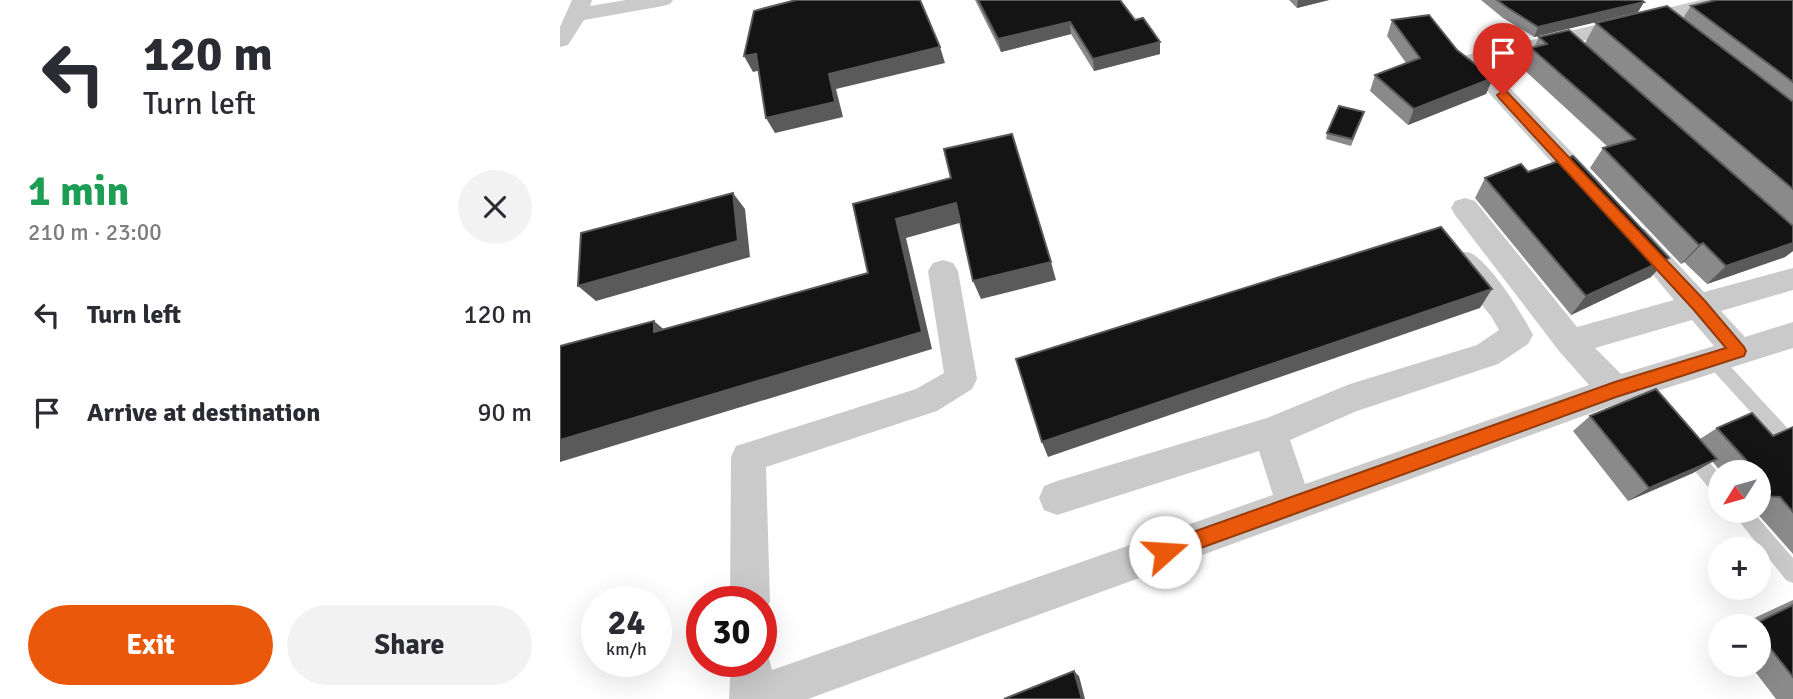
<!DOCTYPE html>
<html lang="en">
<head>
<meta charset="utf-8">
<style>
	body { margin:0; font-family:Signika,sans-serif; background:#f2f2f3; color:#2b2b33; height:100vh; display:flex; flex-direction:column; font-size:26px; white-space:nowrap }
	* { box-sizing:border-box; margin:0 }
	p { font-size:23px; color:#7c7c81 }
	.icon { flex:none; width:38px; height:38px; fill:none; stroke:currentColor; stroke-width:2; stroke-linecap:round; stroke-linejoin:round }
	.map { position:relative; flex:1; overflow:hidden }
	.sheet { display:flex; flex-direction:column; background:#fff; width:560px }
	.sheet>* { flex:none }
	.guide { background:#fff; color:#2b2b33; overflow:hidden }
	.needle { width:46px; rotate:233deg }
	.tools { position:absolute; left:1148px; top:460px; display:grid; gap:14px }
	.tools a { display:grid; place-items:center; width:63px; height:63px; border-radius:50%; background:#fff; box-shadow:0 7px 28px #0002; font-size:35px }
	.speed { position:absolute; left:21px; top:586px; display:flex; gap:14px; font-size:35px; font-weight:700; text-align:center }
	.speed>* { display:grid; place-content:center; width:91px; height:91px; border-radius:50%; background:#fff; box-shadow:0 7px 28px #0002; line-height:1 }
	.speed small { font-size:18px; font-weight:400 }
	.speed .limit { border:10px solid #d22; background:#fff; color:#111 }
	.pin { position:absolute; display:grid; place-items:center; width:60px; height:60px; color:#fff; margin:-72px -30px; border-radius:50% 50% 50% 0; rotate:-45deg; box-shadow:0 0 7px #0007 }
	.pin .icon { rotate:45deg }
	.me { position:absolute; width:77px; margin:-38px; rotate:71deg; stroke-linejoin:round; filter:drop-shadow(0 0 5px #0008) }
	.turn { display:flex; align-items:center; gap:24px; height:147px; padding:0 28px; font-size:32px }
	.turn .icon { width:91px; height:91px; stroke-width:2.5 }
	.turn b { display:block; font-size:49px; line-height:60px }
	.round { display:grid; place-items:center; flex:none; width:74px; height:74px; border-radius:37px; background:#f2f2f3 }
	.headline { display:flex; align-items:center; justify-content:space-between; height:119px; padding:0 28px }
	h1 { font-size:42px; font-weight:700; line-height:52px; color:#1e9e55 }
	.action { display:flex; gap:14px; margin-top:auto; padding:14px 28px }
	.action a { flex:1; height:80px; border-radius:42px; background:#ea580c; color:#fff; font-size:28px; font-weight:700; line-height:80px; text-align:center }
	.action a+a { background:#f2f2f3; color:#2b2b33 }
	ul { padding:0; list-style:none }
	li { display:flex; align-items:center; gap:21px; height:98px; padding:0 28px }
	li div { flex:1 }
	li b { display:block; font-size:26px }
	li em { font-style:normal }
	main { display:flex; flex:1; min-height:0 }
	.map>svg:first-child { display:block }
</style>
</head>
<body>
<main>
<section class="sheet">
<div class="guide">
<div class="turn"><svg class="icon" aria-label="left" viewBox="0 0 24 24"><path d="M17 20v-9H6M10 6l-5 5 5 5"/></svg><div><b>120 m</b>Turn left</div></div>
</div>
<div class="headline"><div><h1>1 min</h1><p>210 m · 23:00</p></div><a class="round"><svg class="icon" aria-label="close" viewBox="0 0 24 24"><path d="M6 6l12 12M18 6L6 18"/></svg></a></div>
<ul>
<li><svg class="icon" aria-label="left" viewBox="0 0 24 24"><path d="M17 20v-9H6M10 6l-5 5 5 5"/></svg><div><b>Turn left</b></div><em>120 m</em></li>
<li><svg class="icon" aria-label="arrive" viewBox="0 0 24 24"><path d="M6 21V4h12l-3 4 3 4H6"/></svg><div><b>Arrive at destination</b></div><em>90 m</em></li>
</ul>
<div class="action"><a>Exit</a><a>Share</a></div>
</section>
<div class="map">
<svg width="1233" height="699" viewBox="0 0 1233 699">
	<rect width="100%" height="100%" fill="#fff"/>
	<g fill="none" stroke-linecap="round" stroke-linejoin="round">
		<path fill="#cacaca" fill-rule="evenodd" d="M1153,352l6,2 74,80v20l-6,-2 -80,-88 -2,-5 2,-5z
			M1130,444l6,2 24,29v21l-6,-2 -30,-36 -3,-6 3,-6z
			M1171,511h21l41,47v25l-7,-3z"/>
		<path fill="#cacaca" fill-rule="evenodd" d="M12,0h20l-2,6 36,-6h47l-3,4 -7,2 -79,14 -16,25 -8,2v-20z
			M1141,0h37l-3,4 -248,60 114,119 4,7 -4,7 -9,2 -9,-2 -123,-136 3,-5z
			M905,198l10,3 102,126 97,-27 -53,-64 4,-7 10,-3 10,3 59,63 89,-24v22l-72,21 24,26 48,-15v26l-177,56 -808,295h-79l2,-37h30v-16l5,1 6,23 501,-175 -14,-44 -202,64 -13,-5 -5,-12 5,-12 13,-5 210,-63 83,-34 127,-39 22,-15 -8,-14 -38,-46 -4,-8 4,-8c7,-2 14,-4 21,1 21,15 47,57 59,80l-5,9 -30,20 -141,47 -67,29 15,44 284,-99 -30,-34 -104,-136 -4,-7 4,-7zM1132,320l22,26 -93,28 -26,-26z
			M383,260l10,3 5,8 19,108 -5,10 -35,22 -171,56 4,135 -9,15v-15h-31l1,-145 5,-11 180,-57 28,-16 -16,-102 5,-8z"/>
	</g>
	<path fill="#8a8a8a" d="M415,0h145l40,54 -66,17 -23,-37 -70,18z
		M729,0h40l-32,8z
		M921,0h160l3,2 -6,10 -104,25 -31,-19z
		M1233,0v251l-8,6 -78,27 -23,-22 -3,2 -91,-96 13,-20 5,-1 -86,-79 9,-20 3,-1 5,-10 46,6 11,-20 87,-5 8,-12z
		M832,20l65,30 36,28 -7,16 -78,31 -38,-34 5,-16 31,-12 -19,-27z
		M802,119l-11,27 -25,-7 1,-6z
		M968,172l123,105 -80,38 -96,-117 10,-20z
		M1030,416l110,23 17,-11 56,8 20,-9v127l-38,-43h4v-39h-38l-9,-11 -19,12 -65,28 -55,-70z
		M1160,495v8l-4,-6z
		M1233,600v99h-17l-26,-34h9v-39h-22z"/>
	<path fill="#5a5a5a" d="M738,0h31l-32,8z
		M1084,2l-6,10 -104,25 4,-10z
		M510,22l1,12 -70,18 -3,-13z
		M600,42v12l-66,17 -1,-12z
		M380,47l5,16 -109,26 7,28 -68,16 -9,-15 63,-44z
		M196,54l9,15 -12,3 -9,-16z
		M933,78l-7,16 -78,31 6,-16z
		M173,193l12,16 5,48 -154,44 -18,-15z
		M396,203l7,19 -57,16 26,111 -372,113v-22l362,-108 -26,-113z
		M1143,243l-19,19 -3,2 18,-19z
		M1233,243v8l-8,6 -78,27 19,-18z
		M1109,258l-18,19 -80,38 15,-19z
		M491,262l5,18 -75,19 -8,-18z
		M932,289l-12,19 -432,149 -6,-15z
		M94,321l20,17 -20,-6z
		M1157,459l-24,14 -65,28 21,-13z
		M514,671l5,5 6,23h-3z"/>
	<path fill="#141414" stroke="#5a5a5a" stroke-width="2" d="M236,0h124l20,47 -111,27 6,28 -69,16 -10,-64 -12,2 10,-45z
		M418,0h142l15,20 8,-2 17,24 -67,17 -23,-37 -72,17z
		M937,0h144l3,2 -106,25 -30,-19z
		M1156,0h77v82l-102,-76z
		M1107,6l126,96v87l-197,-166z
		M869,15l28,35 36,28 -79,31 -39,-34 45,-17 -28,-38z
		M1009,30l224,196v17l-67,23 -23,-23 -4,2 -96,-97 32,-9 -104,-91 16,-4 -8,-7z
		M779,106l25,6 -12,27 -25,-6z
		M452,134l39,128 -78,19 -17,-78 -60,16 26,113 -362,108v-94l94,-25v11l214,-59 -15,-69 98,-26 -7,-29z
		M1013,156l96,102 -83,38 -101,-118 36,-14 7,8z
		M173,193l5,48 -160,45 3,-53z
		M881,227l51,62 -450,153 -26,-83z
		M1096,389l61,70 -68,29 -59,-72z
		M1192,413l21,23 20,-9v85l-13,-15 -21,-1v-24h-13v-12l-29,-32z
		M1233,605v72l-34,-43v-8h-6l-1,-1z
		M514,671l8,28h-78z"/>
	<path fill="#ea580c" stroke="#983908" stroke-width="2" d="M943,91l4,1 198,209 39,46 2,4 -2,5 -128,41 -451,164 -7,-2 -3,-7 3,-7 7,-3 450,-160 111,-34 -32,-38 -195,-212 -2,-3z"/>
</svg>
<div class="tools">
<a><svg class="needle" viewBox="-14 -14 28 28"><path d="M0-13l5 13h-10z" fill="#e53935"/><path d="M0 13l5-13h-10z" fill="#7c7c81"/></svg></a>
<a>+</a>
<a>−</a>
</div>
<div class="speed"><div>24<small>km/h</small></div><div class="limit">30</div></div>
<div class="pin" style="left:943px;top:95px;background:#d93025"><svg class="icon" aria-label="arrive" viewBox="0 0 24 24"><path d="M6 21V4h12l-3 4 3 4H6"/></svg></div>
<svg class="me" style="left:605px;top:552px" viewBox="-20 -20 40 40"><circle r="19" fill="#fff"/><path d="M0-13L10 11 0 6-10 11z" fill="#ea580c"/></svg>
</div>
</main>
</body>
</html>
